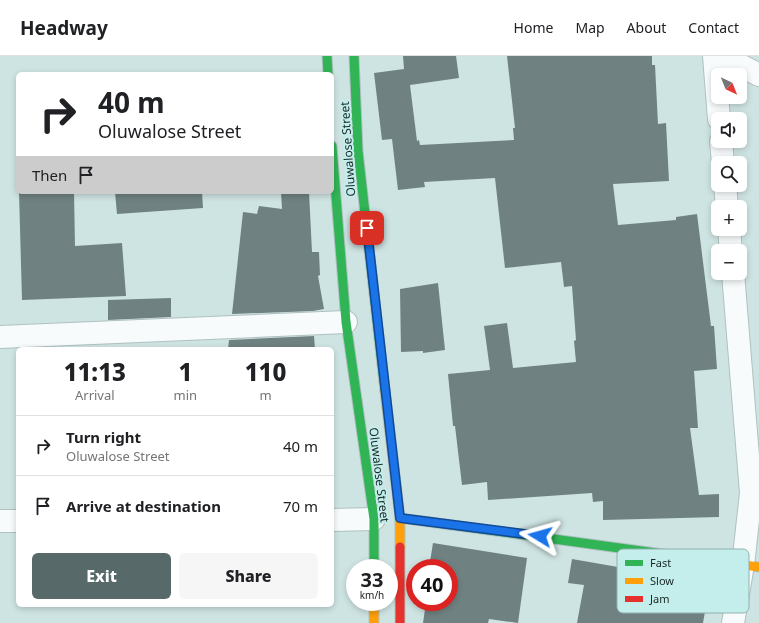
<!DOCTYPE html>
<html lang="en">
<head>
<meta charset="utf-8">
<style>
	body { margin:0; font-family:"Noto Sans",sans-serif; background:#f6f6f6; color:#202124; height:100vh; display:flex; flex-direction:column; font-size:15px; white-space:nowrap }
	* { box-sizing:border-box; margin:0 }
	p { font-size:13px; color:#757577 }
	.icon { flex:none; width:22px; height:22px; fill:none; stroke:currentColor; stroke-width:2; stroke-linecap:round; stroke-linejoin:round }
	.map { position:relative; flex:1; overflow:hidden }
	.details { position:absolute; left:16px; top:291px; width:318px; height:260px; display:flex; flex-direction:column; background:#fff; border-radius:6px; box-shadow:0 2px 6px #0003 }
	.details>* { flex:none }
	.banner { position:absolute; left:16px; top:16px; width:318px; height:122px; border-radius:6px; box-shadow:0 2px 6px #0003; background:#fff; color:#202124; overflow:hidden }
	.needle { width:26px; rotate:137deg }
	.controls { position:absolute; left:711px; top:12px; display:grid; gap:8px }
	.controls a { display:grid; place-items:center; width:36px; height:36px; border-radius:6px; background:#fff; box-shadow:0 2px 6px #0003; font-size:20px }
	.speed { position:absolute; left:346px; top:503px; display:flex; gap:8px; font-size:20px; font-weight:700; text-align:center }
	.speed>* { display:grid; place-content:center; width:52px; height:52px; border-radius:50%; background:#fff; box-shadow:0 2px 6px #0003; line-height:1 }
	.speed small { font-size:10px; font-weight:400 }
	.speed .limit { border:6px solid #d22; background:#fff; color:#111 }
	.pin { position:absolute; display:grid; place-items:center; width:34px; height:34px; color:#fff; margin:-17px; border-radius:8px; box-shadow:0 2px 6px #0006 }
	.me { position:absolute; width:44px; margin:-22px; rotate:278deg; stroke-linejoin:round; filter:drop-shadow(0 0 3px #0008) }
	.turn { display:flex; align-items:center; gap:14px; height:84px; padding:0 16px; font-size:18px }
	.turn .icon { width:52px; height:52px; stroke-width:2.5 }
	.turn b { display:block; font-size:28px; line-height:34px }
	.then { display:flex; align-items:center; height:38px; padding:0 16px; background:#0003; gap:8px; font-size:15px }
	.eta { display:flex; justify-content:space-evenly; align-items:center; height:68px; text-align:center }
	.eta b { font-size:24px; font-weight:800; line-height:28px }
	.action { display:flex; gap:8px; margin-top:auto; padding:8px 16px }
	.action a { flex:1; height:46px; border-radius:6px; background:#576968; color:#fff; font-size:16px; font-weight:800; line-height:46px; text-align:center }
	.action a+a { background:#f6f6f6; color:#202124 }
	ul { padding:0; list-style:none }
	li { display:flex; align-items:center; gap:12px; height:60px; padding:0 16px; border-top:1px solid #e0e0e0 }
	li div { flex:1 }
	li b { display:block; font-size:15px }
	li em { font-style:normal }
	header { display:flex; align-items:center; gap:24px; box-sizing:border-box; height:56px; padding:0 20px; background:#fff; border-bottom:1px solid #e0e0e0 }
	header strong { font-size:19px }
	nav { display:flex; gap:22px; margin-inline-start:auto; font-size:14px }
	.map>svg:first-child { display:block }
</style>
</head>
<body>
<header>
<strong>Headway</strong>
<nav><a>Home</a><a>Map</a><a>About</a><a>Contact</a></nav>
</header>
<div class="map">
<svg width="759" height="567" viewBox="0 0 759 567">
	<rect width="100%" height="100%" fill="#cee4e3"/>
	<path fill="#6f8281" d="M403,0h53l3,22 -49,7 7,56 2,-1 1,5 94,-5 -1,-12h2l-8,-72h145v9h3l3,59 8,-1 3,58 -56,3 5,41 58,-5v-3l21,-3 14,112h3l3,43 -23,2 4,57h-8l9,67 20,-1v23l-116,3v-19l-10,1 -1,-9 -104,7 -1,-18 -25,3 -7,-59h-2l-5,-52 42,-4 -6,-44 23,-3 6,45 63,-6 -2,-21 2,-1 -4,-54 -8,1 -3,-25 -56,6 -10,-90 -71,4 1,5 -27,3 -6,-51 -10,1 -8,-67 30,-4z
		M19,136h55l1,54 47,-3 4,53 -104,4z
		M115,136h87l1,16 -86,6z
		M281,136h28l3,60h7l1,23 -2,1 6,33 -11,2 -81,3 11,-102 14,2 2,-8 23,3z
		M438,227l7,67 -22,3v-2l-22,1 -1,-63z
		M171,242v19l-63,3v-20z
		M314,280l1,13h-87l1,-9z
		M433,487l94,15 -9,65 -29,-4 -1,4h-65l3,-21h23v-34h-20z
		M572,503l138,24 -7,40h-126l7,-38 -16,-2z"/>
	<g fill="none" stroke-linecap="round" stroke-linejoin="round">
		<g stroke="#afc1c0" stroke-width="24">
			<path id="street" d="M714,0l5,63
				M723,0l36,19
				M721,85l2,22
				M725,129l2,22
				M729,173l2,22
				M733,217l18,220 -8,72 -10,58
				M0,281l346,-15
				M332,464l42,-1
				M0,465h18"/>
		</g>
		<g stroke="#afc1c0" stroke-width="11">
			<path id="fast" d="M327,0l1,18
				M354,0l4,95 27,240
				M332,90l14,176 28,197v49
				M400,462l278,38"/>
		</g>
		<g stroke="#afc1c0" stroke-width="11">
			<path id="slow" d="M385,335l15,127v29
				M678,500l81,11
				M374,546v21"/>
		</g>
		<g stroke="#afc1c0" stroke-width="11">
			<path id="jam" d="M400,491v76"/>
		</g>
		<use href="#street" stroke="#f8fbfb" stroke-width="22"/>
		<use href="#fast" stroke="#30b455" stroke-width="9"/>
		<use href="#slow" stroke="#ff9f0a" stroke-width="9"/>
		<use href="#jam" stroke="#e5322d" stroke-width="9"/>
	</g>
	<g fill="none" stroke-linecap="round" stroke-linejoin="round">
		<g stroke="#114b97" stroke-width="10">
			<path id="route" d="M367,172l33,290 140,18"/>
		</g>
		<use href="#route" stroke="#1a73e8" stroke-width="7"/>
	</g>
	<g text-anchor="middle" stroke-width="4" stroke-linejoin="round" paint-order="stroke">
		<g font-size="12" fill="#172726" stroke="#c4eeeb">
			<text transform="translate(348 93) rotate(-94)" y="4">Oluwalose Street</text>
			<text transform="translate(379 419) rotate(83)" y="4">Oluwalose Street</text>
		</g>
	</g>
	<rect x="617" y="493" width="132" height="64" rx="6" fill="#c4eeeb" stroke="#90b2b0" stroke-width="1"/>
	<rect x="625" y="504" width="18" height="6" fill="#30b455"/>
	<rect x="625" y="522" width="18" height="6" fill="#ff9f0a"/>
	<rect x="625" y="540" width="18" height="6" fill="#e5322d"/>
	<g font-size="11" fill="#172726">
		<text x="650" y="511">Fast</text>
		<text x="650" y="529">Slow</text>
		<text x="650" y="547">Jam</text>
	</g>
</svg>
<div class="controls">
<a><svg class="needle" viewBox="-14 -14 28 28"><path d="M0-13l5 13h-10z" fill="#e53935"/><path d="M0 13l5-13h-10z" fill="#757577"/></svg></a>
<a><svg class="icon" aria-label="sound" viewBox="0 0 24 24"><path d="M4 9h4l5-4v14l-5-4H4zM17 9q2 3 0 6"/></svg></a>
<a><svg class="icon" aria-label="search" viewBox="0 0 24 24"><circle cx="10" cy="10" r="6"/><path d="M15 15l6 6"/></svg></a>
<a>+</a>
<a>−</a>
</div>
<div class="speed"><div>33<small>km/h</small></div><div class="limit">40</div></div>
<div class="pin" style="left:367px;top:172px;background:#d93025"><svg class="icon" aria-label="arrive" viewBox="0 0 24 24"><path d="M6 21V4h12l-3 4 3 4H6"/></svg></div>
<svg class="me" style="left:540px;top:480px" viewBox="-20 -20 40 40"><path d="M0-17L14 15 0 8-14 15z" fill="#1a73e8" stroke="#fff" stroke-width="4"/></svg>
<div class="banner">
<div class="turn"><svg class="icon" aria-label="right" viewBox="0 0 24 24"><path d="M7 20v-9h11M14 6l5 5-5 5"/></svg><div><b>40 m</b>Oluwalose Street</div></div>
<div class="then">Then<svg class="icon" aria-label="arrive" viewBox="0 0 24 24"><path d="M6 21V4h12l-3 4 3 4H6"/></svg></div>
</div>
<section class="details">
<div class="eta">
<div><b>11:13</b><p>Arrival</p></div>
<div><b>1</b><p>min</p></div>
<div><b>110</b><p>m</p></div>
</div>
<ul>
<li><svg class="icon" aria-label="right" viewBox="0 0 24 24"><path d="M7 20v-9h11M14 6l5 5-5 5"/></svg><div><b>Turn right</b><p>Oluwalose Street</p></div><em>40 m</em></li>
<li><svg class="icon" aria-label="arrive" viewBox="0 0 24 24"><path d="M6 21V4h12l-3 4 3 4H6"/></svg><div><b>Arrive at destination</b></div><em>70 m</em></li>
</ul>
<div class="action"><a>Exit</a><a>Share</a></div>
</section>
</div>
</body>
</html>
